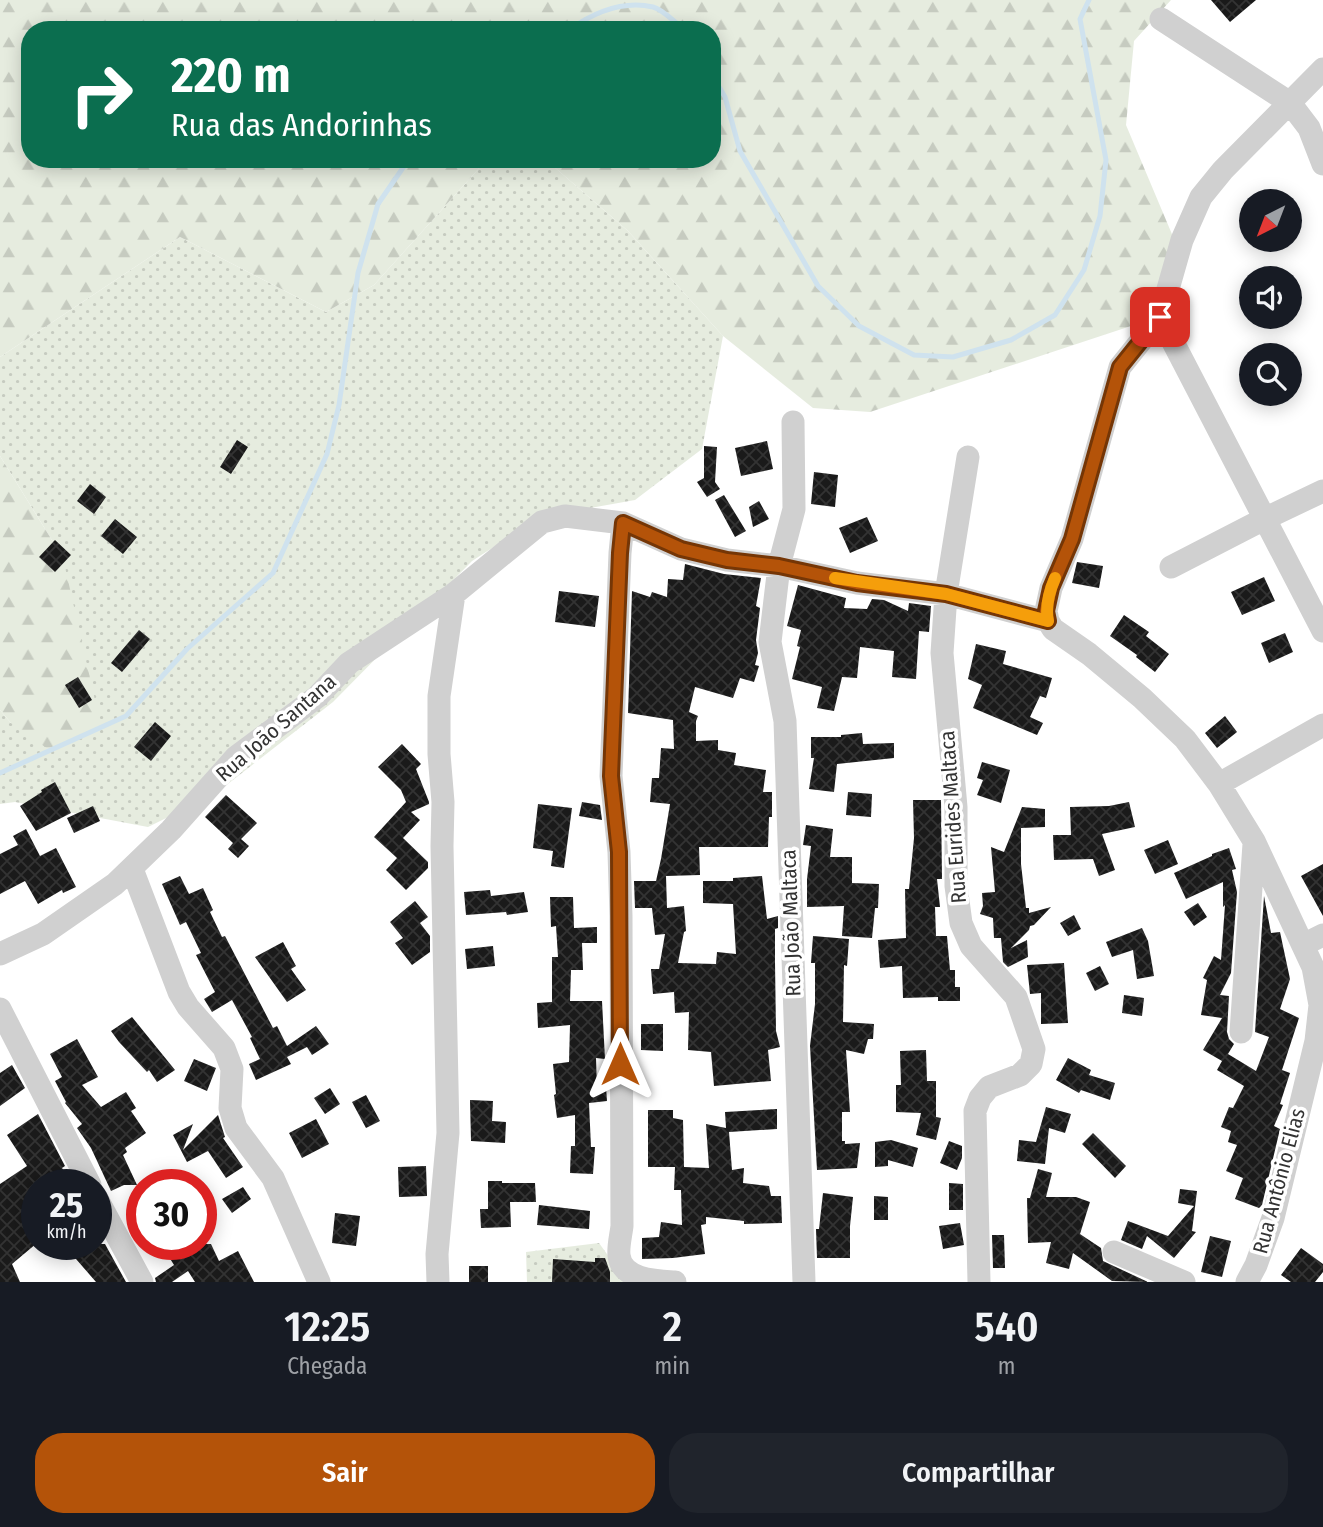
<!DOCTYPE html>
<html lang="pt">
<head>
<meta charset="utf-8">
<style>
	body { margin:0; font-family:"Fira Sans Condensed",sans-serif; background:#20242c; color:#f1f3f6; height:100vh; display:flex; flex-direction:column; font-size:26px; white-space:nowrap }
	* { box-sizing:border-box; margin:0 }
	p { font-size:23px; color:#9ea1a6 }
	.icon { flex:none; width:38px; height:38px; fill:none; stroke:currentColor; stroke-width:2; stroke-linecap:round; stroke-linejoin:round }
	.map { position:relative; height:1282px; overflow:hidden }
	.side { display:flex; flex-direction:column; background:#171b24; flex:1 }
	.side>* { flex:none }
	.banner { position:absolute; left:21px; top:21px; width:700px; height:147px; border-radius:28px; box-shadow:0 4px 18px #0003; background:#0b6e4f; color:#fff; overflow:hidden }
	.needle { width:46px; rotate:222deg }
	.tools { position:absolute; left:1239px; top:189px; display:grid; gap:14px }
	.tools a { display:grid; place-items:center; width:63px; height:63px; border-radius:50%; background:#171b24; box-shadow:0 4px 18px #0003; font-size:35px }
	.speed { position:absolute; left:21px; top:1169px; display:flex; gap:14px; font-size:35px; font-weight:700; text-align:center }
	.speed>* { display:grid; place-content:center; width:91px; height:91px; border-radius:50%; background:#171b24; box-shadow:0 4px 18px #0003; line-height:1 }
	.speed small { font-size:18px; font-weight:400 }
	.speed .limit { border:10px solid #d22; background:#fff; color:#111 }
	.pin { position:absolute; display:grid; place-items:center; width:60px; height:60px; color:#fff; margin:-30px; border-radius:14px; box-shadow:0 4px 10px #0006 }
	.me { position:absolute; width:77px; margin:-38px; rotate:0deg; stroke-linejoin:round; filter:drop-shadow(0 0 5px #0008) }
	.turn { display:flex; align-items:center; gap:24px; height:147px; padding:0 35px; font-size:32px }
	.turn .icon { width:91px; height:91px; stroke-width:2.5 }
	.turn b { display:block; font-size:49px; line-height:60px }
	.eta { display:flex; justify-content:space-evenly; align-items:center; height:119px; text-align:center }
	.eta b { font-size:42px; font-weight:600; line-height:49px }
	.primary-button { display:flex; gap:14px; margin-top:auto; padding:14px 35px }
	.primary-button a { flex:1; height:80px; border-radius:28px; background:#b45309; color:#fff; font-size:28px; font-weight:600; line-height:80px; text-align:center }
	.primary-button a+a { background:#20242c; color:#f1f3f6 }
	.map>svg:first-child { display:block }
</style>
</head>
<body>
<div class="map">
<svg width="1323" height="1282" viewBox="0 0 1323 1282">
	<defs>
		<pattern id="grass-dots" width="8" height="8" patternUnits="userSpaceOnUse" patternTransform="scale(1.75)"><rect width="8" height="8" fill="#e6ecdf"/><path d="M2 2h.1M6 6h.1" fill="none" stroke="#c6cbc0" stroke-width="1.8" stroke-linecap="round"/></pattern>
		<pattern id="forest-firs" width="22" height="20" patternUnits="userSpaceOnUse" patternTransform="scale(1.75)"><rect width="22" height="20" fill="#e6ecdf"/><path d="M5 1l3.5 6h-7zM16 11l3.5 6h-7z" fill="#c6cbc0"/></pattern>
		<pattern id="building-cross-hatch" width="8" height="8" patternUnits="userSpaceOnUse" patternTransform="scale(1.75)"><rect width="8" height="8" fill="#1a1a1a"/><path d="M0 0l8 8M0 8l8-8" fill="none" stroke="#333"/></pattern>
	</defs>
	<rect width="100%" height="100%" fill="#fff"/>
	<path fill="url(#grass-dots)" d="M514,159h31l83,72 95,105 -21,113 -67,51 -95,17 -68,44 -139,141 -118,92 -67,33 -133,-25 -15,2v-94l11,13 52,-165 -63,-102v-99l180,-120 146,75 48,-27 108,-120z
		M599,1243l13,18 24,21h-109l-1,-30z"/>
	<path fill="url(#forest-firs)" d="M0,0h1171l-37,41 -8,84 48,114 -6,52 -37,35 -261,86 -57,-4 -90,-72 -95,-105 -83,-72h167v-129h-682v129h484l-32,6 -108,120 -48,27 -146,-75 -180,120z
		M0,456l63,102 38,169 -53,22 -37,-26 -11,-13z"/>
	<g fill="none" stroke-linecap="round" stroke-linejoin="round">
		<path stroke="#cfe2ee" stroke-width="5" d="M569,30c24,-17 53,-30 84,-23 11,3 22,16 32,23
			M712,75l13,22 15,54 78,135 41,40 55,29 39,2 58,-17 44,-25 29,-45 16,-54 6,-56 -26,-141 9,-19
			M0,773l126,-57 61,-67 86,-76 54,-119 12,-49 19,-132 20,-69 31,-45"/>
	</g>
	<path fill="url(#building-cross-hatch)" d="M1211,0h45l-26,22z
		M237,440l11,7 -17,27 -11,-7z
		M767,441l6,28 -32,7 -6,-28z
		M704,446l13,1 -2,35 5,7 -13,8 -10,-15 7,-4z
		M814,472l24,3 -3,32 -24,-3z
		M90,484l16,13 -12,17 -17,-13z
		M724,495l22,36 -11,6 -20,-37z
		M759,501l10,18 -16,8 -4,-20z
		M867,517l11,24 -28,12 -11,-25z
		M115,519l22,18 -14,17 -22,-18z
		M55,540l16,15 -16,17 -16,-15z
		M1077,562l26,4 -4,22 -27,-5z
		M685,564l39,10 37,4 -5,28 4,2 -4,32 2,13 -3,12 4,1 -5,16 -14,-4 -7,20 -38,-11 -6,25 9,4 -2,5v20l22,-1v10l18,3 -2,12 32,5 -3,22h9v25h-3l-1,30h-69l1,28 -34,1 1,32 17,-2 2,25 -2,1 -6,31 38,1 1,-12 19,2 -3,-50 -30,-1v-22h30v-3l29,-2 5,43 11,-3v12l-3,1v33l1,69 4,16 -12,3 3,31 -57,5 -3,-34 -23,-2 1,-38 -14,1 -1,-21 -21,2 -2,-25h8l6,-35 -10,1 -3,-27h-17l-1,-27h22l5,-22 9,-55 -20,-2 2,-24h7l2,-30 13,1 -1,-29 -45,-7 4,-122 18,6 2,-5 15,5 1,-18 15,1z
		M1264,577l11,24 -33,14 -11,-23z
		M798,585l48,13 -2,10 23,1 5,-10 12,1 24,11 1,-8 22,3 -2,26 -10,-1 -3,48 -24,-2 2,-26 -34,-4 -3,31 -15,-1 -8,34 -17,-3 5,-21 -30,-8 8,-32 -3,-1 4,-16 -14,-4z
		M559,591l40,5 -4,31 -40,-5z
		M1124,615l25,17 -3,4 23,18 -14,18 -19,-15 1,-2 -27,-19z
		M139,630l11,9 -28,33 -11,-9z
		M1285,633l8,19 -24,11 -8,-20z
		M976,644l30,7 -3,13 49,14 -6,20 -6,-2 -10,21 13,6 -6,12 -64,-27 9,-23 -14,-6z
		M78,677l14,23 -13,8 -14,-23z
		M1225,716l12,16 -20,16 -12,-15z
		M155,722l16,14 -20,25 -17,-14z
		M862,733l1,11 31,-1v15l-57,6 -3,28 -25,-3 5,-31h-3v-21h30v-2z
		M402,744l19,20 -5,5 13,33v2l-18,8 9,8 -17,18 25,24v6l-22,22 -20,-20 11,-12 -23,-21 32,-35 -5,-12 -23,-23z
		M982,762l28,8 -9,33 -24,-8 6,-15 -6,-2z
		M55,782l16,31 -35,18 -16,-25 22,-14 -1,-2z
		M848,792l24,2 -1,23 -25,-2z
		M226,795l31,28 -16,16 8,7 -11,12 -10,-9 5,-6 -28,-26z
		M913,800h28l1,79h-5l3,28h-5l1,29h11l3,34h5v17h5v14h-22v-4l-35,1 -1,-32 -22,2 -2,-28 28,-2 -1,-49h4l5,-51z
		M582,802l18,3 2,15 -23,-4z
		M1129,802l6,25 -33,7 13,36 -16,6 -6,-17 -39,1 -1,-25h18l-1,-28 39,-1z
		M538,804l34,4 -8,60 -13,-2 2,-15 -20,-3z
		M93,806l7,15 -26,12 -7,-15z
		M1022,807l23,2v18l-24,1v36l5,44h3v5l22,-6 -17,18 -4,1 -1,4 -18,18 16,-8 1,17 -20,10 -5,-5 -2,-24h-7l-1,-20 -13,-4 3,-8 -1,-13 13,-1 -4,-45 13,5z
		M806,825l27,4 -3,28h22v26l27,1 -1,24h-3l-3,30 -30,-2 2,-30 -37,1v-28l4,-33 -8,-1z
		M26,829l14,27 16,-8 20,39 -13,6 -1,-3 -24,14 -13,-23 -25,13v-40l18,-9 -5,-9z
		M1168,840l10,24 -23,10 -11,-24z
		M1229,848l7,21 -4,1 5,22 -6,81 -11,22 9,1 -2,36 2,7 5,5 -6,10 28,17 13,-34 -14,-5 9,-136 7,37 9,-1 10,47 -10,30 19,9 -17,52 8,3 -10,31 3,1 -9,21 6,3 -18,76 -3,3 -24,-9 8,-21 -17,-7 11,-26 -9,-3 3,-11 -10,-4 8,-20 4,1 11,-22 -27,-16 5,-9 -19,-11 19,-32 -21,-3 6,-35 -4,-2 11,-22 7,4 4,-55 -2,2v-25l-37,17 -12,-26 38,-17v-2z
		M1323,864v52l-22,-40z
		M180,876l9,18 14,-6 10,22 -3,2 12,25 3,-1 48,92 4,-2 10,20 29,-20 13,18 -17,11 -5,-8 -20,10 4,7 -35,16 -7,-16 11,-5 -10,-21 2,-1 -20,-37 -20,12 -8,-13 11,-7 -19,-37 5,-2 -15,-31 -6,3 -18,-41z
		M490,890l1,6 33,-4 4,20 -21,3 -1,-3 -40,3 -2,-23z
		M550,897h23l1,31 23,-1v16h-15l1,27h-12l-1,31h32l3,58 -9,-1 1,30 9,-1 1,14 -18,2 2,44h4l-2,27 -23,-1 1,-27h4v-31l-18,3 -3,-23 2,-1 -3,-30 16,-2 1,-37 -32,3 -1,-25 15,-1v-45h6l-2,-31 -5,1z
		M415,901l13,16 -8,6 10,13v16l-18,13 -17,-22 8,-5 -13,-16z
		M1198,903l9,14 -13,9 -10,-14z
		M1074,915l7,14 -13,7 -8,-13z
		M1142,928l6,13 6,35 -17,3 -4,-29 -21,7 -6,-15z
		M813,936l36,3 -2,27 -3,-1 -1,57 31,2 -1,15h-5l-4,15 -18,-4 4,62h-8v29h3v3l15,-1 -3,25 -40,2 -7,-124 5,-42v-41h-4z
		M283,942l13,24 -5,3 15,21 -19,12 -32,-45z
		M493,946l2,20 -28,3 -2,-20z
		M1064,963l4,60 -27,1v-31l-11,1 -3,-29z
		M1100,966l9,18 -14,7 -9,-18z
		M1124,995l20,3 -2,18 -20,-3z
		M132,1017l43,53 -18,12 -8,-12 -2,2 -28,-30 -8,-11z
		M641,1024h22v27l-22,-1z
		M77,1039l21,38 -16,8 19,22 25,-15 10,16 -5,3 15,22 -21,15 2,4 -4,3 14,30h-13l-13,6 -20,-43 -14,-20 5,-4 -17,-21 1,-1 -11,-21 7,-4 -12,-23z
		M926,1050l1,31h9v36l5,1 -5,22 -20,-5 5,-22 -25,-1v-27h5l-1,-34z
		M1068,1058l23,12 -2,5 26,8 -5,17 -29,-10 -2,3 -23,-13z
		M194,1059l22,9 -9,23 -23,-10z
		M12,1065l13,23 -25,18v-33z
		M330,1088l10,16 -15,10 -11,-16z
		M366,1095l14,26 -14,7 -14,-26z
		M470,1100l23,1 -1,20 14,1 -1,21 -34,-2z
		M1046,1107l25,7 -6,19 -16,-5 -4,36 -28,-3 2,-21 17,2z
		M777,1109v20l-48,3 3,38 12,-2 -1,15 26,3 2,10h10l1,27 -38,1v-3l-38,-4v7l-5,1 4,29 -32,4 -31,1v-21l17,-1 2,-15 21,3 -1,-35h-7l1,-23h-27v-57h25v8l10,2 1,47 25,1 -3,-44 20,4 -1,-16z
		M38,1114l27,52 -3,2 12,17h-37v58l-25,21 8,18h-20v-98l27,-18 -20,-31z
		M218,1115l7,22 -2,1 20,29 -17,11 -18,-27 -21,11 -14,-27 20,-11 -10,26z
		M316,1119l13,25 -27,14 -13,-25z
		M1093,1133l33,33 -11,12 -33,-34z
		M891,1140l27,8 -5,19 -25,-7v6l-13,1v-25z
		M949,1141l13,5v12l-5,12 -17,-7z
		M426,1166l1,30 -28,1 -1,-30z
		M1038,1169l14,4 -6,24h30l14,5 -10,32 21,14 2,13 45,21 -36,-1 -39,-28 -4,16 -23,-6 5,-21 -23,1 -1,-45h3z
		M488,1181h14v2h33l1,19h-26l1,25 -30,1 -1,-19h8z
		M949,1183l14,1v26h-14z
		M243,1187l8,12 -19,14 -10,-14z
		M1180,1189l17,2 -5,40 4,1 -22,26 -27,-22 -5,13 -21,-9 7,-19 40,15 26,-30 -16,-3z
		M823,1193l30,4 -3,29v32h-33l-1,-29h3z
		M874,1196l14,1v23h-14z
		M539,1205l51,6 -1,18 -52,-4z
		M335,1213l25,3 -4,30 -24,-3z
		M960,1223l4,22 -21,4 -4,-23z
		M992,1235h12l1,33h-12z
		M1210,1236l21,5 -9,36 -21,-5z
		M63,1244h42l21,38h-30z
		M161,1244h50l8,17 19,-10 16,31h-59l-7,-11 -16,11h-16l-1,-4 19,-13z
		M1301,1248l22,16v8l-8,10h-24l-10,-7z
		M595,1258h10l5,14v10h-58l1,-23 42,3z
		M469,1266h19v16h-19z"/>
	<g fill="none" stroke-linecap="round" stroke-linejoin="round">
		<path stroke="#d0d0d0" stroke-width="23" d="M1161,19l129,84 19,25 14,36
			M1160,317l163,314
			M793,422l1,87 -15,57 -9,76 15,79 19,561
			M968,457l-22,137 -4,59 14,154v79l5,37 10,23 45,51 18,52 -3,15 -11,11 -31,12 -9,11 -5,13 4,171
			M623,523l-3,30 -9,223 8,76 2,64 1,310c-1,9 -4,20 -3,29 2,25 38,26 56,27
			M1171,567l95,-49 57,-27
			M1219,784l104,-59
			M132,869l47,123 9,15 36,41 8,21 -2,39 6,20 37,50 46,104
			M1303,945l20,-10
			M0,954l43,-20 72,-50 56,-54 65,-73 81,-60 32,-34 105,-69 88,-72 23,-6 58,7 58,26 46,11 52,6 78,17 89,11 102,27
			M0,1009l90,176
			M1241,1032l13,-188
			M96,1197l46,85
			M1114,1252l70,30
			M438,1282l-1,-28 11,-121 -6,-287 1,-44 -4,-48v-58l15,-102
			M1247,1282l9,-17 17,-47 43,-177 4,-36 -7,-38 -59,-126 -35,-57 -34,-45 -43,-41 -53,-44 -36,-25 -5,-8 -2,-10 5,-23 21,-49 48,-172 40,-50 22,-77 19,-43 22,-27 100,-101"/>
	</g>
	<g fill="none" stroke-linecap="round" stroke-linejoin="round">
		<g stroke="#753606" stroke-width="18">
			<path id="route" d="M620,1064l-1,-212 -8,-76 9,-223 3,-30 58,26 46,11 52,6 78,17 89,11 102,27 -2,-10 5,-23 21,-49 48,-172 40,-50"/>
		</g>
		<use href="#route" stroke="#b45309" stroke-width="12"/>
		<path stroke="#f59e0b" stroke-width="12" d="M835,578l111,16 102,27c-3,-15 1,-29 7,-43"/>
	</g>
	<g text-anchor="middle" stroke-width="7" stroke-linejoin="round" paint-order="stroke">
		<g font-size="21" fill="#333" stroke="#fff">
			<text transform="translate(276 728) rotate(-41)" y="7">Rua João Santana</text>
			<text transform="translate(953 817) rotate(-94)" y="7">Rua Eurides Maltaca</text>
			<text transform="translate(791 923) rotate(-92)" y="7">Rua João Maltaca</text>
			<text transform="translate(1279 1181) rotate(-75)" y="7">Rua Antônio Elias</text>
		</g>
	</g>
</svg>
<div class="tools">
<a><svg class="needle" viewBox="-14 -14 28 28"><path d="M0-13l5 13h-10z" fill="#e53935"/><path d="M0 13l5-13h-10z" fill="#9ea1a6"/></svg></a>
<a><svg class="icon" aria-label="sound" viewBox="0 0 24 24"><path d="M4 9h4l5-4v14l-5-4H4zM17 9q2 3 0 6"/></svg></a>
<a><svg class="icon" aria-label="search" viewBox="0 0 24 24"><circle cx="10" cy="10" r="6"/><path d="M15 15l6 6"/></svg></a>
</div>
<div class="speed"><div>25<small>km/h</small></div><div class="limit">30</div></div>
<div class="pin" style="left:1160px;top:317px;background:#d93025"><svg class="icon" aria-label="arrive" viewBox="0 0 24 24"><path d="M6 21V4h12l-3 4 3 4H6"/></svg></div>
<svg class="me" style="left:620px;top:1064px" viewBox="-20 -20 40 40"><path d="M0-17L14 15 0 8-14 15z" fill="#b45309" stroke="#fff" stroke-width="4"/></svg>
<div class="banner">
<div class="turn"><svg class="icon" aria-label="right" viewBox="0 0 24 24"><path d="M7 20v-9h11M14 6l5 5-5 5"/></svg><div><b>220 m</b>Rua das Andorinhas</div></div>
</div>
</div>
<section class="side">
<div class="eta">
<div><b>12:25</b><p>Chegada</p></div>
<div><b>2</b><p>min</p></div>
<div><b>540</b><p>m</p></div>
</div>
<div class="primary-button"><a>Sair</a><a>Compartilhar</a></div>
</section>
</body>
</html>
